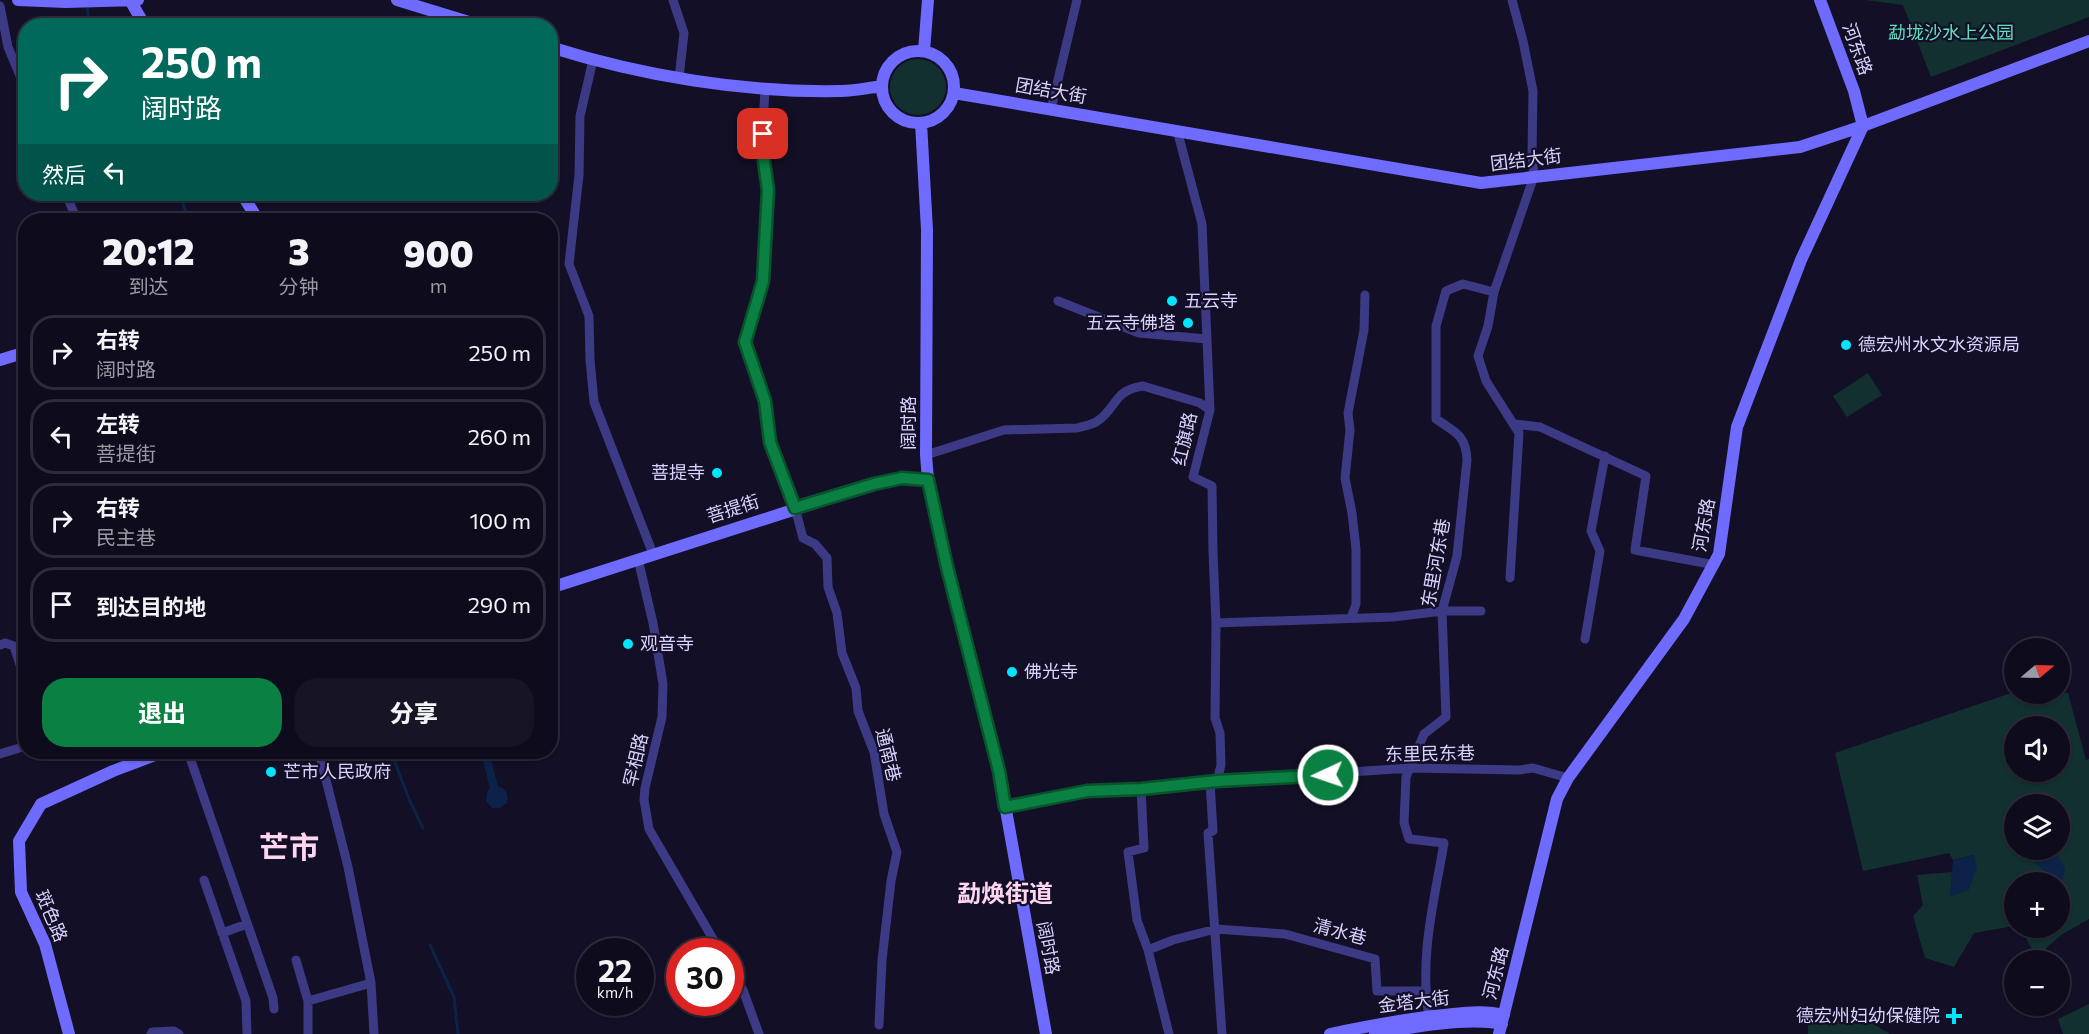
<!DOCTYPE html>
<html lang="zh">
<head>
<meta charset="utf-8">
<style>
	body { margin:0; font-family:Commissioner,"Noto Sans SC",sans-serif; background:#171425; color:#f1f3f6; height:100vh; display:flex; flex-direction:column; font-size:22px; white-space:nowrap }
	* { box-sizing:border-box; margin:0 }
	p { font-size:20px; color:#9b9ba3 }
	.icon { flex:none; width:33px; height:33px; fill:none; stroke:currentColor; stroke-width:2; stroke-linecap:round; stroke-linejoin:round }
	.map { position:relative; flex:1; overflow:hidden }
	.sheet { position:absolute; left:18px; top:213px; width:540px; height:546px; display:flex; flex-direction:column; background:#0e0b1c; border-radius:24px; box-shadow:0 2px 4px #0004,0 0 0 2px #2e2b3b }
	.sheet>* { flex:none }
	.guide { position:absolute; left:18px; top:18px; width:540px; height:183px; border-radius:24px; box-shadow:0 2px 4px #0004,0 0 0 2px #2e2b3b; background:#00695c; color:#fff; overflow:hidden }
	.needle { width:39px; rotate:71deg }
	.tools { position:absolute; left:2004px; top:638px; display:grid; gap:12px }
	.tools a { display:grid; place-items:center; width:66px; height:66px; border-radius:50%; background:#0e0b1c; box-shadow:0 2px 4px #0004,0 0 0 2px #2e2b3b; font-size:30px }
	.speed { position:absolute; left:576px; top:938px; display:flex; gap:12px; font-size:30px; font-weight:700; text-align:center }
	.speed>* { display:grid; place-content:center; width:78px; height:78px; border-radius:50%; background:#0e0b1c; box-shadow:0 2px 4px #0004,0 0 0 2px #2e2b3b; line-height:1 }
	.speed small { font-size:15px; font-weight:400 }
	.speed .limit { border:9px solid #d22; background:#fff; color:#111 }
	.pin { position:absolute; display:grid; place-items:center; width:51px; height:51px; color:#fff; margin:-26px; border-radius:12px; box-shadow:0 3px 9px #0006 }
	.me { position:absolute; width:66px; margin:-33px; rotate:267deg; stroke-linejoin:round; filter:drop-shadow(0 0 4px #0008) }
	.turn { display:flex; align-items:center; gap:21px; height:126px; padding:0 24px; font-size:27px }
	.turn .icon { width:78px; height:78px; stroke-width:2.5 }
	.turn b { display:block; font-size:42px; line-height:51px }
	.then { display:flex; align-items:center; height:57px; padding:0 24px; background:#0003; gap:12px; font-size:22px }
	.eta { display:flex; justify-content:space-evenly; align-items:center; height:102px; text-align:center }
	.eta b { font-size:36px; font-weight:800; line-height:42px }
	.cta { display:flex; gap:12px; margin-top:auto; padding:12px 24px }
	.cta a { flex:1; height:69px; border-radius:24px; background:#0b8043; color:#fff; font-size:24px; font-weight:800; line-height:69px; text-align:center }
	.cta a+a { background:#171425; color:#f1f3f6 }
	ul { padding:0; list-style:none }
	li { display:flex; align-items:center; gap:18px; height:75px; margin:0 12px 9px; padding:0 12px; border:3px solid #2e2b3b; border-radius:24px }
	li div { flex:1 }
	li b { display:block; font-size:22px }
	li em { font-style:normal }
	.map>svg:first-child { display:block }
</style>
</head>
<body>
<div class="map">
<svg width="2089" height="1034" viewBox="0 0 2089 1034">
	<rect width="100%" height="100%" fill="#130f26"/>
	<path fill="#12302f" fill-rule="evenodd" d="M1865,0h224v17l-158,60 -28,-72z
		M890 87a28 28 0 1 1 56 0a28 28 0 1 1-56 0Z
		M1868,373l14,22 -35,22 -14,-21z
		M2060,688l1,5h7l18,67 3,-1v160l-28,16 -25,22 -16,-30h40v-45h-46v44l-40,7 -20,34 -29,-9 -12,-42 10,-11 -6,-30 35,-3 -1,24 18,-7 4,-34 -20,5 -4,-7 -86,18 -28,-118 179,-61 46,1zM2014,726h46v45h-46zM2014,804h46v45h-46z
		M2089,1004v30h-26l-5,-15z
		M1845,1007l45,27h-82v-12l28,2z"/>
	<path fill="#0c2248" d="M481,752h8l9,34c8,3 11,8 9,17l-7,5h-8l-6,-7 1,-9 3,-3z
		M2034,849h20l11,20 -2,10 -5,3c-9,-9 -27,-19 -31,-30z
		M1974,855l3,13 -8,21 -19,8 3,-37z"/>
	<g fill="none" stroke-linecap="round" stroke-linejoin="round">
		<path stroke="#0c2248" stroke-width="3" d="M87,3l2,23
			M180,194l6,19 8,7
			M391,752l18,47 14,29
			M430,945l24,52 4,37"/>
		<path stroke="#3d3a85" stroke-width="9" d="M673,0l11,33 -5,45
			M0,6l8,41 18,43
			M593,60l-13,56 -1,59 -10,89 20,52 1,44 4,42 59,152
			M765,88l-3,59 6,43 -5,91 -18,61 20,59 5,41 25,66 8,30 12,6 12,14 1,29 9,26 5,40 14,35 2,23 16,41 10,62 13,38 -6,29 -9,79 -3,65
			M1051,109l26,-109
			M1177,130l25,94 8,186 -17,67 19,9 1,66 3,71 -1,95 5,15 1,32 -4,16
			M66,194l11,26
			M1058,301l81,32 68,6
			M1514,424l26,3 106,49 -11,74 80,15
			M926,455l78,-25 73,-2c7,-2 16,-3 22,-8 18,-13 15,-30 44,-34l57,17 10,7
			M638,559l15,64 10,61 -1,33 -17,71 -1,12 5,29 71,122
			M1510,578l9,-145 -33,-52 -8,-25 10,-30 6,-34 40,-116 -2,-21 1,-64 -10,-50 -11,-41
			M1351,618l5,-14v-55l-4,-36 -7,-35 5,-48 -2,-17 16,-83 1,-35
			M1216,623l177,-6 49,-6h39
			M1585,639l15,-88 -9,-20 14,-75
			M0,645l5,-2 9,3 12,37
			M188,752l85,246 1,11
			M319,752l29,115 23,116 3,51
			M0,754l26,-8
			M1210,782l3,49 -5,2 14,201
			M1141,789l3,59 -16,4 9,68 11,30 21,84
			M1005,807l82,-16 54,-2 76,-8 193,-13 109,2 14,-2 35,10
			M204,880l42,121 1,33
			M222,933l25,-9
			M1148,950l25,-10 43,-11 69,5 90,25 2,32h49
			M296,960l12,41v33
			M730,968l13,22 16,44
			M308,1001l63,-18
			M1429,1017c-10,-60 5,-115 15,-174l-35,-4 -5,-16 2,-46 18,-43 22,-17 -4,-106 15,-55 10,-96c-1,-25 -12,-28 -31,-41v-93l10,-35 17,-7 31,8
			M151,1034l1,-2 22,-1 5,3"/>
		<path stroke="#6f6bff" stroke-width="12" d="M18,0l48,2 72,-2
			M130,0l15,26
			M397,0l85,26
			M550,47c92,29 195,46 291,44 13,0 27,-3 41,-5
			M882 87a36 36 0 1 1 72 0a36 36 0 1 1-72 0Z
			M924,51l4,-51
			M954,93l527,90 319,-36 63,-21 226,-85
			M921,123l6,107 -1,225 2,25 19,87 52,204 47,263
			M242,194l16,26
			M0,360l26,-8
			M550,588l324,-104 28,-6 26,2
			M69,1034l-24,-90 -24,-52 -2,-51 22,-37 72,-33 50,-19
			M1330,1034c38,-8 75,-15 114,-19 20,-2 40,-5 60,0
			M1375,1034c36,-7 92,-17 127,-10
			M1499,1034l58,-235 11,-21 116,-159 35,-65 18,-127 64,-167 62,-134 -9,-35 -34,-91"/>
	</g>
	<g fill="none" stroke-linecap="round" stroke-linejoin="round">
		<g stroke="#07532c" stroke-width="15">
			<path id="route" d="M763,134l-1,13 6,43 -5,91 -18,61 20,59 5,41 25,66 79,-24 28,-6 26,2 19,87 52,204 6,36 82,-16 54,-2 76,-8 111,-6"/>
		</g>
		<use href="#route" stroke="#0b8043" stroke-width="10"/>
	</g>
	<g fill="#00e5ff" stroke="#130f26" stroke-width="2">
		<circle cx="1172" cy="301" r="6"/>
		<circle cx="1188" cy="323" r="6"/>
		<circle cx="1846" cy="345" r="6"/>
		<circle cx="717" cy="473" r="6"/>
		<circle cx="628" cy="644" r="6"/>
		<circle cx="1012" cy="672" r="6"/>
		<circle cx="271" cy="772" r="6"/>
		<path d="M1951 1007h6v6h6v6h-6v6h-6v-6h-6v-6h6z"/>
	</g>
	<g text-anchor="middle" stroke-width="4.5" stroke-linejoin="round" paint-order="stroke">
		<g font-size="18" fill="#5fe0c0" stroke="#130f26">
			<text x="1951" y="39">勐垅沙水上公园</text>
		</g>
		<g font-size="18" fill="#d9d4ff" stroke="#130f26">
			<text transform="translate(1857 49) rotate(70)" y="6">河东路</text>
			<text transform="translate(1051 91) rotate(10)" y="6">团结大街</text>
			<text transform="translate(1526 160) rotate(-7)" y="6">团结大街</text>
			<text transform="translate(909 423) rotate(-90)" y="6">阔时路</text>
			<text transform="translate(1185 439) rotate(-77)" y="6">红旗路</text>
			<text transform="translate(733 509) rotate(-18)" y="6">菩提街</text>
			<text transform="translate(1704 525) rotate(-80)" y="6">河东路</text>
			<text transform="translate(1436 563) rotate(-80)" y="6">东里河东巷</text>
			<text transform="translate(1430 754) rotate(-1)" y="6">东里民东巷</text>
			<text transform="translate(888 755) rotate(76)" y="6">通南巷</text>
			<text transform="translate(636 760) rotate(-77)" y="6">罕相路</text>
			<text transform="translate(51 916) rotate(67)" y="6">斑色路</text>
			<text transform="translate(1340 932) rotate(15)" y="6">清水巷</text>
			<text transform="translate(1048 948) rotate(79)" y="6">阔时路</text>
			<text transform="translate(1496 973) rotate(-76)" y="6">河东路</text>
			<text transform="translate(1414 1002) rotate(-7)" y="6">金塔大街</text>
		</g>
		<g font-size="18" fill="#d9d4ff" stroke="#130f26" text-anchor="start">
			<text x="1184" y="307">五云寺</text>
			<text x="1176" y="329" text-anchor="end">五云寺佛塔</text>
			<text x="1858" y="351">德宏州水文水资源局</text>
			<text x="705" y="479" text-anchor="end">菩提寺</text>
			<text x="640" y="650">观音寺</text>
			<text x="1024" y="678">佛光寺</text>
			<text x="283" y="778">芒市人民政府</text>
			<text x="1940" y="1022" text-anchor="end">德宏州妇幼保健院</text>
		</g>
		<g font-size="24" font-weight="bold" fill="#ffd6f0" stroke="#130f26">
			<text x="1005" y="902">勐焕街道</text>
		</g>
		<g font-size="30" font-weight="bold" fill="#ffd6f0" stroke="#130f26">
			<text x="289" y="858">芒市</text>
		</g>
	</g>
</svg>
<div class="tools">
<a><svg class="needle" viewBox="-14 -14 28 28"><path d="M0-13l5 13h-10z" fill="#e53935"/><path d="M0 13l5-13h-10z" fill="#9b9ba3"/></svg></a>
<a><svg class="icon" aria-label="sound" viewBox="0 0 24 24"><path d="M4 9h4l5-4v14l-5-4H4zM17 9q2 3 0 6"/></svg></a>
<a><svg class="icon" aria-label="layers" viewBox="0 0 24 24"><path d="M12 4l9 5-9 5-9-5zM3 14l9 5 9-5"/></svg></a>
<a>+</a>
<a>−</a>
</div>
<div class="speed"><div>22<small>km/h</small></div><div class="limit">30</div></div>
<div class="pin" style="left:763px;top:134px;background:#d93025"><svg class="icon" aria-label="arrive" viewBox="0 0 24 24"><path d="M6 21V4h12l-3 4 3 4H6"/></svg></div>
<svg class="me" style="left:1328px;top:775px" viewBox="-20 -20 40 40"><circle r="17" fill="#0b8043" stroke="#fff" stroke-width="3"/><path d="M0-11L8 9 0 5-8 9z" fill="#fff"/></svg>
<div class="guide">
<div class="turn"><svg class="icon" aria-label="right" viewBox="0 0 24 24"><path d="M7 20v-9h11M14 6l5 5-5 5"/></svg><div><b>250 m</b>阔时路</div></div>
<div class="then">然后<svg class="icon" aria-label="left" viewBox="0 0 24 24"><path d="M17 20v-9H6M10 6l-5 5 5 5"/></svg></div>
</div>
<section class="sheet">
<div class="eta">
<div><b>20:12</b><p>到达</p></div>
<div><b>3</b><p>分钟</p></div>
<div><b>900</b><p>m</p></div>
</div>
<ul>
<li><svg class="icon" aria-label="right" viewBox="0 0 24 24"><path d="M7 20v-9h11M14 6l5 5-5 5"/></svg><div><b>右转</b><p>阔时路</p></div><em>250 m</em></li>
<li><svg class="icon" aria-label="left" viewBox="0 0 24 24"><path d="M17 20v-9H6M10 6l-5 5 5 5"/></svg><div><b>左转</b><p>菩提街</p></div><em>260 m</em></li>
<li><svg class="icon" aria-label="right" viewBox="0 0 24 24"><path d="M7 20v-9h11M14 6l5 5-5 5"/></svg><div><b>右转</b><p>民主巷</p></div><em>100 m</em></li>
<li><svg class="icon" aria-label="arrive" viewBox="0 0 24 24"><path d="M6 21V4h12l-3 4 3 4H6"/></svg><div><b>到达目的地</b></div><em>290 m</em></li>
</ul>
<div class="cta"><a>退出</a><a>分享</a></div>
</section>
</div>
</body>
</html>
